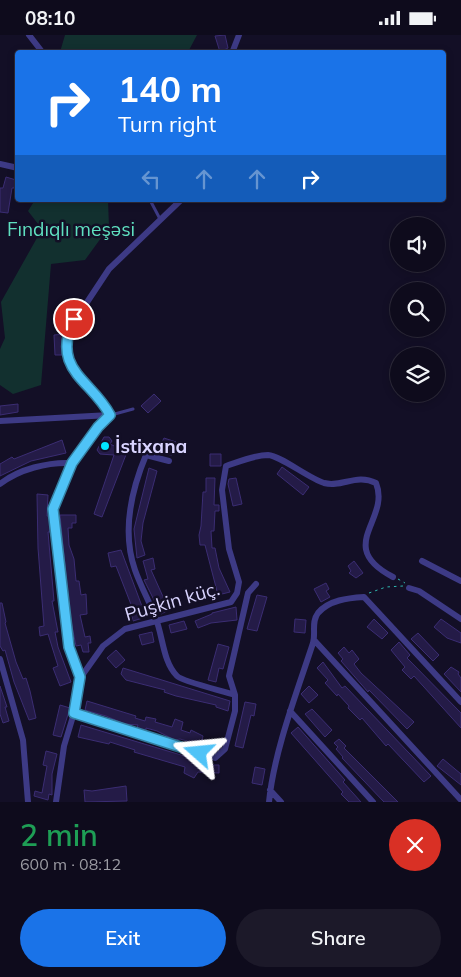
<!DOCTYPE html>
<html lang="en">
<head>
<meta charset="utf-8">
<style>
	body { margin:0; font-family:Mulish,sans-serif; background:#1c1929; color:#f1f3f6; height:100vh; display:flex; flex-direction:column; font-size:19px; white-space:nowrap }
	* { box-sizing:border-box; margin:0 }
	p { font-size:16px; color:#9b9ba3 }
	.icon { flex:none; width:28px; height:28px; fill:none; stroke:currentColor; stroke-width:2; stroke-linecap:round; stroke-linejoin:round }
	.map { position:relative; height:767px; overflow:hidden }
	.sheet { display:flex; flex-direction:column; background:#0e0b1c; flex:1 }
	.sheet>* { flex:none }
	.top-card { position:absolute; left:15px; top:15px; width:431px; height:152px; border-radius:5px; box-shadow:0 2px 8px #0003,0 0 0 1px #2e2b3b; background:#1a73e8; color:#fff; overflow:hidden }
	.fabs { position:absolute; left:390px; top:182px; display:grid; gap:10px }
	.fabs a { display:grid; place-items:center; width:55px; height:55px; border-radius:50%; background:#0e0b1c; box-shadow:0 2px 8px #0003,0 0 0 1px #2e2b3b; font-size:25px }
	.pin { position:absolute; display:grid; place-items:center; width:42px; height:42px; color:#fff; margin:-21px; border:2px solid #fff; border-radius:50%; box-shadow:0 1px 5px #0007 }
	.me { position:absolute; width:55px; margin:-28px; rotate:288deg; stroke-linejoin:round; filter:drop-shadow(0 0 4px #0008) }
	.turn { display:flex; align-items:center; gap:18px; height:105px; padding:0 20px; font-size:22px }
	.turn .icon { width:65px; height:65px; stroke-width:2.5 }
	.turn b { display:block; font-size:35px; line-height:42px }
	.lanes { display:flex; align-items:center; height:48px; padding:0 20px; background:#0003; justify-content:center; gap:25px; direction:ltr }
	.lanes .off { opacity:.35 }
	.round { display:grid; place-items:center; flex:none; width:52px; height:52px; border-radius:26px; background:#1c1929 }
	.head { display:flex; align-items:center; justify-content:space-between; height:85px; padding:0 20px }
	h1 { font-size:30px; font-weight:600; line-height:38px; color:#1e9e55 }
	.cta { display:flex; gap:10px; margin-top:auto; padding:10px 20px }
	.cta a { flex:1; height:58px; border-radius:30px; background:#1a73e8; color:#fff; font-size:20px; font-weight:600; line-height:58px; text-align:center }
	.cta a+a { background:#1c1929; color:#f1f3f6 }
	.status { display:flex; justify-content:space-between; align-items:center; height:35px; padding:0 25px; background:#0e0b1c; direction:ltr }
	.status svg { height:14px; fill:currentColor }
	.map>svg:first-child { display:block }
</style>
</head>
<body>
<div class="status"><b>08:10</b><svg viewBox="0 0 49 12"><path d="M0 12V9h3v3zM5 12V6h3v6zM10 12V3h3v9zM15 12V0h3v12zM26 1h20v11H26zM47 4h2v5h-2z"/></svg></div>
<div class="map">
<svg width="461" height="767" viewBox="0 0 461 767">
	<rect width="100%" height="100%" fill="#130f26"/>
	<path fill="#12302f" d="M65,0h132l-9,17h-128z
		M35,165h73l1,27 -24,33 -34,4 -10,121 -28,9 -13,-9v-36l5,-11 -4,-36 41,-73 -14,-18z"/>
	<path fill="#241b47" stroke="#3b2d73" d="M225,0l3,13 -8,4 -5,-16z
		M6,142l10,3 -2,8h-2l-4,25 -8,-1v-24h3z
		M64,299v21h-9l-1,-20z
		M154,359l7,7 -13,12 -7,-7z
		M18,369v8l-18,3v-9z
		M104,402h5l3,4 -2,3 17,8 -25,65 -8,-3 20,-59 -14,-1 -3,-4z
		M164,403l12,4 -4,13 -15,-2z
		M62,405l4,13 -35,8 -31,15v-12l12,-7 2,2z
		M210,419h11v12h-11z
		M282,432l27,20 -6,8 -26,-21z
		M149,433l8,3 -14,52 -2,18 4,14 -8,3 -3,-29z
		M206,443h9l-1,27h5v6h-4l-1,20h-3l1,17h3l4,20 11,24 -12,3 -13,-50h-5l-1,-10 2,-9 2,-34h3z
		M236,443l6,26 -9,2 -5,-22 1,-5z
		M37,459l11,1 -1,21h2l1,10v6h-2l6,69h-2l6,31h-3l3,15 13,35 -11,4 -7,-18 5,-2 -10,-32 -8,2 -1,-9 5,-1 -6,-78z
		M60,480h16v8h-4v5h-4l1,17 5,14 2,22h3l2,14 5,-1 1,20 -7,1 5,22 5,-1 1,7h-3l1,9h-6l-2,-7 -5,1 -6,-30z
		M121,515l25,67 -13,4 -3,-13 2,-1 -16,-41 -5,1 -3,-14z
		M153,523l2,11 -4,1 18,40 -8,4 -17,-34 4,-1 -5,-18z
		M354,526l9,12 -7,5 -7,-5 2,-2 -3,-5z
		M326,548l3,6 -3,2 4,6 -9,5 -7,-13z
		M257,560l10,2 -10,34 -10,-2z
		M0,568h2l4,19 -1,1 11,39 7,17 3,-1 4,13 6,27 -7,2 -15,-38 -9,-32 -2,1 -3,-5z
		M236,572l1,13 -26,3 -13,5 -3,-7 17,-7v-1z
		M295,584l11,1 -1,13 -11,-1z
		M374,584l14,14 -6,6 -15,-12z
		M441,584l20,14v10l-14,-5 -13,-11z
		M184,586l3,8 -16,4 -2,-8z
		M152,597l2,10 -12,3 -3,-10z
		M418,598l21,22 -6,6 -22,-22z
		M399,607l11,13 -3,3 54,55v15l-47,-52 -3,3 -9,-9 3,-3 -14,-17z
		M218,609l11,3 -6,22 -4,-1 -3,14 -8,-2z
		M344,612l5,6 3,-3 7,9 -5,5 7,9 53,49 -7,7 -38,-39 -1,2 -27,-31 2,-2 -5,-6z
		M116,615l9,10 -9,8 -9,-10z
		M323,627l19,26 3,-2 86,90 -7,6 -36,-38 -2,2 -24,-28 -2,2 -12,-12 1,-2 -11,-12 -1,2 -12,-13 3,-3 -11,-12z
		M451,632l8,5 -1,2 3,4v14l-17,-18z
		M123,633l107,33 -2,10 -12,-4v-2l-40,-9 -12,-4 1,-2 -39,-10 -5,-6z
		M0,651l7,21h-2l4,14 -6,2 -3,-9z
		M309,651l9,9 -9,8 -8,-9z
		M87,666l49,15 -1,2 10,3 1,-4 10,2 -1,3 17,5 3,-8 8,3 -2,8 9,3 1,-3 12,6 -2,9 -21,-6 -5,1 -18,-9 -11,-3v3l-9,-3 1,-3 -13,-1 -19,-8 -21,-6z
		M245,667l11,2 -2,12 -3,-1 -8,33 -8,-2z
		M60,670l10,3 -9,29 -8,-2z
		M312,674l20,21 -7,7 -20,-23z
		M81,690l100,30 19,8 1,-4 6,2 -1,4h13v8l-21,-1 -4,6 -10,-5 1,-6 -51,-15 1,-2 -25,-8 -1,2 -31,-7z
		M298,692l47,53 -2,2 18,20h-12l-8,-8 2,-2 -52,-59z
		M339,704l7,7 -2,2 54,54h-14l-42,-44 1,-1 -7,-8 2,-2 -4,-4z
		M46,716l11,3 -5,20v21l-3,-1 -1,6 -14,-4 1,-5 7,2 5,-27 -4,-1z
		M443,724l18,15v11l-24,-19z
		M255,732l10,2 -3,16 -10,-2z
		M126,751l1,15 -42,1 -1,-12 8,1z"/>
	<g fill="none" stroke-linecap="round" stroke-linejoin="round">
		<path stroke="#2fb8b0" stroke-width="1" stroke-dasharray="2.5 4" stroke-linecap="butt" d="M398,544l7,4
			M369,558l17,-6 17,-1"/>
		<path stroke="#3d3a85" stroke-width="3" d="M150,165l10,19
			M111,380l22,-6"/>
		<path stroke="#3d3a85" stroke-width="6" d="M29,0l14,18
			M232,18l7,-18
			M0,129l18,4
			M110,380l-6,-12 -26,-25 -7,-15 -3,-17 2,-18 39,-59 72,-69
			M0,386l110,-6
			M169,426l-23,-6c-15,36 -24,78 -11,115 6,17 15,33 21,49 7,18 7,43 21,57 6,6 47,15 58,19
			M0,449c19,-15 48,-22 71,-21
			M422,526l39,20
			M409,553l10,3 42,28
			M314,605l147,160
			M0,624l23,81 5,62
			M81,642l22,-31 22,-17 106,-27 6,-9 2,-11 -10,-33 -7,-59 4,-24c12,-4 28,-11 42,-11 13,1 40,23 56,28 18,5 32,-10 52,0 15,37 -42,63 17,94
			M290,676l83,91
			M74,678l141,45 10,-9 10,-38v-16l-6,-19 19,-83 8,-9
			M270,755l11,12
			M56,767l8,-56 10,-33 7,-36 -12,-30 -16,-138 18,-46 27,-36 12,-12
			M269,767c5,-51 28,-110 44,-159 3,-10 -2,-21 5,-30 11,-13 30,-15 46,-16l97,105"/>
	</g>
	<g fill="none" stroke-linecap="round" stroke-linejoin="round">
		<g stroke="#337fa1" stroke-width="12">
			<path id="route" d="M74,284c-24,51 18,61 36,96l-12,12 -26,36 -19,46 16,138 11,30 -6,36 125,40"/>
		</g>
		<use href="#route" stroke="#4fc3f7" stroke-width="9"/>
	</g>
	<circle fill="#00e5ff" stroke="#130f26" stroke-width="2" cx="105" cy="411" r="5"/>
	<g text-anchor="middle" stroke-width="5" stroke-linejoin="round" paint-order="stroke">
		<g font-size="19" fill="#5fe0c0" stroke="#130f26">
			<text x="71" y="201">Fındıqlı meşəsi</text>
		</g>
		<g font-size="19" font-weight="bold" fill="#d9d4ff" stroke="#130f26" text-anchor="start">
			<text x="115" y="418">İstixana</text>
		</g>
		<g font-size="19" fill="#d9d4ff" stroke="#130f26">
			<text transform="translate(172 566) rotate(-16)" y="7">Puşkin küç.</text>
		</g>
	</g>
</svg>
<div class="fabs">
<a><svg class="icon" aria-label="sound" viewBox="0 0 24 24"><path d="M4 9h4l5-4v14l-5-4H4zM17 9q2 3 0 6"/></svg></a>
<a><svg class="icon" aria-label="search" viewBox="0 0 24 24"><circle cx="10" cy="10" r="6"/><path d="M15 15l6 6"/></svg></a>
<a><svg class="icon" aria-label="layers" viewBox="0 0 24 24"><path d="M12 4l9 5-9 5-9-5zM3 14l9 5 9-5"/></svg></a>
</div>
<div class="pin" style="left:74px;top:284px;background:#d93025"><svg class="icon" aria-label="arrive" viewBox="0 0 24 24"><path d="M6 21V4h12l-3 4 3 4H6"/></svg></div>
<svg class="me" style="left:199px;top:718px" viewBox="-20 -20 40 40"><path d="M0-17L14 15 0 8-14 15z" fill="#4fc3f7" stroke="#fff" stroke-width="4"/></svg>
<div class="top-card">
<div class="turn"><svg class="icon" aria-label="right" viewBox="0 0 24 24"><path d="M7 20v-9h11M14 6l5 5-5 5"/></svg><div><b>140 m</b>Turn right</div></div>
<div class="lanes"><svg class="icon off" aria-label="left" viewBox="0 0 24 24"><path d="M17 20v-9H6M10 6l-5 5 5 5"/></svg><svg class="icon off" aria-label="ahead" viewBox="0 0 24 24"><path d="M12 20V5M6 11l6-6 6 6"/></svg><svg class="icon off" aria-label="ahead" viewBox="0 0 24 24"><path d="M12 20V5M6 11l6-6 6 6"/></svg><svg class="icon" aria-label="right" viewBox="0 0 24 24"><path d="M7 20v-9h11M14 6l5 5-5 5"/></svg></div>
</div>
</div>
<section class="sheet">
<div class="head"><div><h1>2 min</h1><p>600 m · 08:12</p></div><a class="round" style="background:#d93025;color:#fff"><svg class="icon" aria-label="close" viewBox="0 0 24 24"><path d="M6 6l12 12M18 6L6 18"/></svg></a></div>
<div class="cta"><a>Exit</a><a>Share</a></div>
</section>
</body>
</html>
